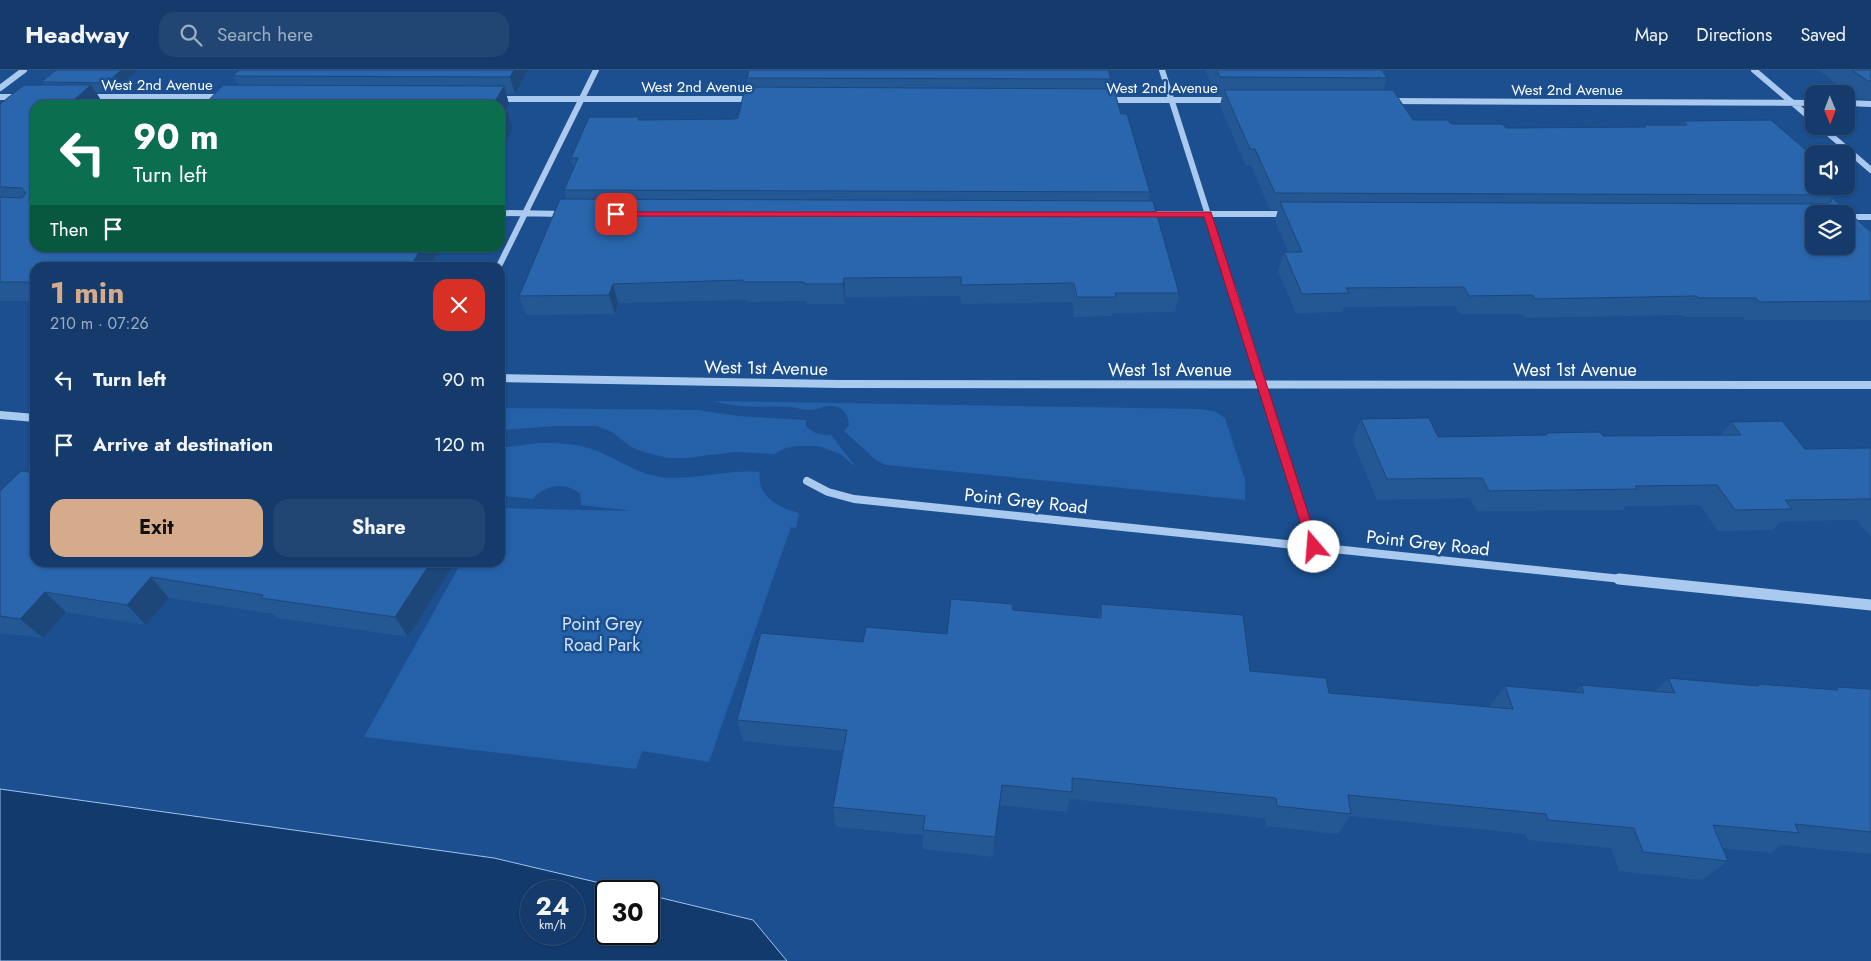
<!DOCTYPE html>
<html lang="en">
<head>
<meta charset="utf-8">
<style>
	body { margin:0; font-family:Jost,sans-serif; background:#214673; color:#f1f3f6; height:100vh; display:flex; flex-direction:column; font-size:19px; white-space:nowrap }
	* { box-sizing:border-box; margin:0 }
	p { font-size:16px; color:#9dadc1 }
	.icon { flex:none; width:28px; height:28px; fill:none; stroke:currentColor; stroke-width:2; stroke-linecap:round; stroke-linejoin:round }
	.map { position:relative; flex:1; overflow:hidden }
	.side { position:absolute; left:30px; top:192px; width:475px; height:305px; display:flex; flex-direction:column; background:#143b6b; border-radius:15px; box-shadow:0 1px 4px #0004,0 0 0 1px #33557e }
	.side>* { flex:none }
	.guide { position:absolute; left:30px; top:30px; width:475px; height:152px; border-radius:15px; box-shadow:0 1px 4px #0004,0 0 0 1px #33557e; background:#0b6e4f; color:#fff; overflow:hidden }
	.needle { width:32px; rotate:179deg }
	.controls { position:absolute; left:1805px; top:15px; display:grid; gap:10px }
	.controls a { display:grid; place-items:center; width:50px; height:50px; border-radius:10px; background:#143b6b; box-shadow:0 1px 4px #0004,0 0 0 1px #33557e; font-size:25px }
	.speed { position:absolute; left:520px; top:810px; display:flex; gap:10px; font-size:25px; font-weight:700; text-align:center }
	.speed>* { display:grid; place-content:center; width:65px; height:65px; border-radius:50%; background:#143b6b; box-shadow:0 1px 4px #0004,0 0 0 1px #33557e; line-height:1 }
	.speed small { font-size:12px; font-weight:400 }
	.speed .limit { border:2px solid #111; border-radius:8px; background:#fff; color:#111 }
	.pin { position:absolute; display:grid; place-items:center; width:42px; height:42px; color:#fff; margin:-21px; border-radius:10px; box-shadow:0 2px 8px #0006 }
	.me { position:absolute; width:55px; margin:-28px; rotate:342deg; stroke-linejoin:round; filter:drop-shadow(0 0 4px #0008) }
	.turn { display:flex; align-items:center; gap:18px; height:105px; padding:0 20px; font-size:22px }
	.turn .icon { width:65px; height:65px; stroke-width:2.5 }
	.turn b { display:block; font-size:35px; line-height:42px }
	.then { display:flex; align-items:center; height:48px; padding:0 20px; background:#0003; gap:10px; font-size:19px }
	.round { display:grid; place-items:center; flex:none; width:52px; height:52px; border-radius:15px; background:#214673 }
	.overview { display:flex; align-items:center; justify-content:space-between; height:85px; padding:0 20px }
	h1 { font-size:30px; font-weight:700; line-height:38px; color:#d6ab8b }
	.cta { display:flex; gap:10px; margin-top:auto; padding:10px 20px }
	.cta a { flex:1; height:58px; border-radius:15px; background:#d6ab8b; color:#111; font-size:20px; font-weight:700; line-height:58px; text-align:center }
	.cta a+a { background:#214673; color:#f1f3f6 }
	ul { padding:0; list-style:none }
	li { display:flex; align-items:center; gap:15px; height:65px; padding:0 20px }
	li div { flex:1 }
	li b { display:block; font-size:19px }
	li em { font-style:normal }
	header { display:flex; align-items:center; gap:30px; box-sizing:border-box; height:70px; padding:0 25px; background:#143b6b; border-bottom:1px solid #33557e }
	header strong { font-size:24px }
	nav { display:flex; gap:28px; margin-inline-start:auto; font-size:18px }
	.search { width:350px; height:45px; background:#214673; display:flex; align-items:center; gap:12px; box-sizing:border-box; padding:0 18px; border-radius:15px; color:#9dadc1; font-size:19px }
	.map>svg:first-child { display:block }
</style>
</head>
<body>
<header>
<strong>Headway</strong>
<div class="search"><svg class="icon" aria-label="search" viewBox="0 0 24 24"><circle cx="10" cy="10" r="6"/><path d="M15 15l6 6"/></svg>Search here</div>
<nav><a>Map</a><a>Directions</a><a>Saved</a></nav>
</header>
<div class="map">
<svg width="1871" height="891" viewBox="0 0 1871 891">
	<rect width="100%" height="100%" fill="#1b4f8f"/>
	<path fill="#2461a8" d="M714,331l486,8 16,3 9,6 20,62v20l-359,-35 -10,-5 -32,-29 5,-6c-1,-8 -3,-15 -12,-18 -10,-4 -17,3 -26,3 -7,0 -13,-2 -20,-3 -26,-1 -52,2 -77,-6z
		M500,338l199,2 39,6 68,4v6c7,7 15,10 25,9l25,32 -16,-13 -22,-8h-21l-11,2 -12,6 -39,-2 -48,6h-20l-23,-6 -13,-5 -19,-15 -15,-6h-39l-58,4z
		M538,373c18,0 33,0 50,5 25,7 46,25 72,29 33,4 66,-8 100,-5 -4,24 19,36 39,41l-3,15 -5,-1 -82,235 -67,-11 -6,18 -272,-32 97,-174 39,-1v-54l132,3 -51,-6 -1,-11c-15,-13 -35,-9 -47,5l-29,-3 1,-10 -5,-8v-30z"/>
	<path fill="#123a6d" stroke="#9cc4f0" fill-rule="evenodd" d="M0,719l494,69 140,33h-28v43h43v-39l104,25 34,41h-787zM531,821h43v43h-43z"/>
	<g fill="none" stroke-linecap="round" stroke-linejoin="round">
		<path stroke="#a9c9ee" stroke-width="6" d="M1162,0l70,220
			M1754,0l60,51
			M0,18l24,-18
			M0,27h21
			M87,27h134
			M497,29h257
			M1107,30h127
			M1389,31l425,2
			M1846,33l25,1
			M1820,56l51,44
			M500,143l65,1
			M1145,144h142
			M1846,147h25
			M498,198l98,-198"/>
		<path stroke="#a9c9ee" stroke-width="8" d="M1232,219l82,258
			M500,308l339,6 1032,1
			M0,345l35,3
			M807,411l21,11 26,7 777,81"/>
		<path stroke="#a9c9ee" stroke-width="11" d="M1619,509l252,26"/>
	</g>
	<path fill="#245895" d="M56,0h82l-25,22h-17l6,10 -3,3h-64v143h405l-11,20h-394v33h-35v-197l43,-19 -2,-3z
		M528,0l-13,24h-9l3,10 -3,6h1l6,18 -13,-23 -262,-20 -5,-9z
		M1205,0h177l5,8 -4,12 30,30 93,8 138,-1v-2h37l2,-4 131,36v29l24,5 -5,7 38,34v88h-125l-4,-3h-56l-2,-2 -159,3 -3,-4h-62l-5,-8 -111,1 -2,5 -46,1 -18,-42 6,-19h4l-13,-32 3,-10h-8l-19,-45 -5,1 -26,-60 2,-10h-6z
		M1818,0h53v30l-15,-2z
		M747,8l364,1 -2,10 12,25 29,78 -1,9 30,92 -4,19 -62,1 -1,3 -38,1 -2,-15 -111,2 -1,-8 -115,1v7h-39v-3l-60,1v-2l-128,3 -3,11 -89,1 -7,-19 48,-97 -3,-9 10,-21 -3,-11 68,-41 1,3 94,-1 4,-1 10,-31z
		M1361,349l77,18 106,-1 2,-3 57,3 118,-1 10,-13 74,27 66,-1v89l-14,-17 -76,1 -8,9 -55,1 -18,-26 -74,1 -3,4 -146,1 -7,-13 -93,2 -25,-60z
		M0,421l35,71h420l-47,75 -131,-19 -3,-4 -105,-16 -23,27 -80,-13 -23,26 -43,-5z
		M1101,534l149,67 79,22 160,14 16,-21 70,6 6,-7 74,7 13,-14 89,8 1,-2 75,5 3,-2 35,2v165l-90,-9 -10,8 -48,-5 5,13 -26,19 -83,-9 -8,-23 -83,-8 -2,-6 -176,-18 -12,18 -72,-8 -1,-8 -195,-19 -3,13 -67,-7 -7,52 -70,-8v-14l-87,-8 -3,-20 10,-56 -100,-10 -6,-21 126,-78 84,-8 66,-24 85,8z"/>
	<path fill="#1d4779" d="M121,0h17l-25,22 -6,-9z
		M514,0h14l-13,24 -5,-17z
		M91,15l11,17 -3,3h-31z
		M504,16l5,18 -9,16v-15h-7z
		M507,40l6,18 -13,24v-29z
		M421,178h19l-11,20h-19z
		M844,208l1,19v7l-2,-20z
		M613,214l5,19 -3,11 -6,-19z
		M431,492h24l-47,75 -13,-20z
		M151,507l18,21 -23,27 -19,-20z
		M45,522l21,20 -23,26 -23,-19z
		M1002,715l-2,20 -7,52 2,-20z"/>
	<path fill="#2a66ad" stroke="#1d4779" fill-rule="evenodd" d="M56,0h65l-14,13 -66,-1z
		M239,0h275l-4,7 -277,-1z
		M749,0h359l3,9 -364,-1z
		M1217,0h165l5,8 -167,-1z
		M1852,0h19v11h-3z
		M24,15h67l-23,20h-33v143h386l-11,20h-375v14h-35v-85l22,1 4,-5 -4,-5 -22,-1v-83z
		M223,15l281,1 -11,19h-289z
		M745,17l369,2 7,25h6l23,78 -586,-2 14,-32h-7l18,-41h50l-1,3 96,-1 4,-1z
		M1224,20h169l20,30h35l3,4h51l4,4 140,-1 -2,-2h43l-4,-4 88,-1 43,37v8h-5l5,4v17h19l5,5h-16l5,4 -552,-2 -20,-44h-5z
		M500,40h7l-7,13z
		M1832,128l39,34v69l-112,1 -3,-4h-57l-3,-2 -161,3 -3,-4 -63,1 -5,-9 -118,1 3,5 -47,1 -18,-42h18l-22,-50 547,2 4,-2zM1814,144h32v32h-32z
		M560,129l593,2 26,92h-64l1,4h-39l-3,-14 -113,2v-8l-117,1 -1,6h-39v-2h-61v-2l-130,4 -4,11 -90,1z
		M1429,348l9,19 109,-2 -1,-2 54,-1 3,4 138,-1 -10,-13 51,-1 23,28 66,-1v51l-86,1 7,9 -57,1 -18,-25 -82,1 3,3 -149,2 -7,-13 -95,1 -26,-60z
		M21,401l14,2v89h396l-36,55 -134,-19 2,-3 -112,-18 -24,28 -82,-13 -25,27 -20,-3v-125z
		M951,529l61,5 1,6 88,8v-14l142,11 7,56 76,7 3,15 184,16 -8,-23 79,7 -3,-8 94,8 -7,-15 91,8 -1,-2 80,6 -2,-3 35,2v143l-76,-8 4,9 -86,-8 15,36 -85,-9 -9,-24 -86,-8 -2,-6 -198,-19 3,19 -74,-8 -1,-8 -204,-20v14l-70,-7 -7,52 -72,-7 2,-14 -92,-9 14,-77 -110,-10 24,-87 102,9 3,-15 81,7z"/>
	<path fill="#e11d48" stroke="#92132f" d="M614,142h597l108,335 -5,5 -6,-5 -104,-330 -588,-1 -4,-2z"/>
	<g text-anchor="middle" stroke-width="5" stroke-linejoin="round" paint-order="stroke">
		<g font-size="15" fill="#fff" stroke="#1b4f8f">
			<text x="157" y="20">West 2nd Avenue</text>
			<text x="697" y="22">West 2nd Avenue</text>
			<text x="1162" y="23">West 2nd Avenue</text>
			<text x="1567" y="25">West 2nd Avenue</text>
		</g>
		<g font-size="18" fill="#fff" stroke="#1b4f8f">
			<text transform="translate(766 298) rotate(1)" y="6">West 1st Avenue</text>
			<text x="1170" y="306">West 1st Avenue</text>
			<text x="1575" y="306">West 1st Avenue</text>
			<text transform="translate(1026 431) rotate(6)" y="6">Point Grey Road</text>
			<text transform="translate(1428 473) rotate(6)" y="6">Point Grey Road</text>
		</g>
		<g font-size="18" fill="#cfe3fa" stroke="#1b4f8f">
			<text x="602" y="560">Point Grey<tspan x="602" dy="21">Road Park</tspan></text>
		</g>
	</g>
</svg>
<div class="controls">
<a><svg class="needle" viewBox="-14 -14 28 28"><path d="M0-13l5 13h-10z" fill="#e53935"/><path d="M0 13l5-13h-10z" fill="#9dadc1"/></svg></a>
<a><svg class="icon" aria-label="sound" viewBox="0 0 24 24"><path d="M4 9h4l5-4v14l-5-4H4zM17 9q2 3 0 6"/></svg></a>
<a><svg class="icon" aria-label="layers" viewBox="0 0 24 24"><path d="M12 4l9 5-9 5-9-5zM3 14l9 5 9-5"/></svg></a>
</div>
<div class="speed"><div>24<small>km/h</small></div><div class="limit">30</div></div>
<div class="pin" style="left:616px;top:144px;background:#d93025"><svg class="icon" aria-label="arrive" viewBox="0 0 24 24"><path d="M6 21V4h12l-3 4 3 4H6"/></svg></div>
<svg class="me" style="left:1314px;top:477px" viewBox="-20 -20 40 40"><circle r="19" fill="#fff"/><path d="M0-13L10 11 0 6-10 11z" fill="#e11d48"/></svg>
<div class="guide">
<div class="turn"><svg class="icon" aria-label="left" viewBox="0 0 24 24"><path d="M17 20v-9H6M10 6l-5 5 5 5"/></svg><div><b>90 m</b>Turn left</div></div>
<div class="then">Then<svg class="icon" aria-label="arrive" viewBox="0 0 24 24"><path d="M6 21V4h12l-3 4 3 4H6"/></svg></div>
</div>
<section class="side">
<div class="overview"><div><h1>1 min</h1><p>210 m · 07:26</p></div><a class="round" style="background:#d93025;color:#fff"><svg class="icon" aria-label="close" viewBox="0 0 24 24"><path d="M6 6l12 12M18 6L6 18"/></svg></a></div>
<ul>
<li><svg class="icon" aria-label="left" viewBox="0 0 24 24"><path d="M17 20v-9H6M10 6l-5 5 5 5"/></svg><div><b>Turn left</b></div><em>90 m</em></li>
<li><svg class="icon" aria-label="arrive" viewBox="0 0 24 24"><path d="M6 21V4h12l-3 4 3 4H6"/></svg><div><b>Arrive at destination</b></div><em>120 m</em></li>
</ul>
<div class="cta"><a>Exit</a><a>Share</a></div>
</section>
</div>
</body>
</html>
